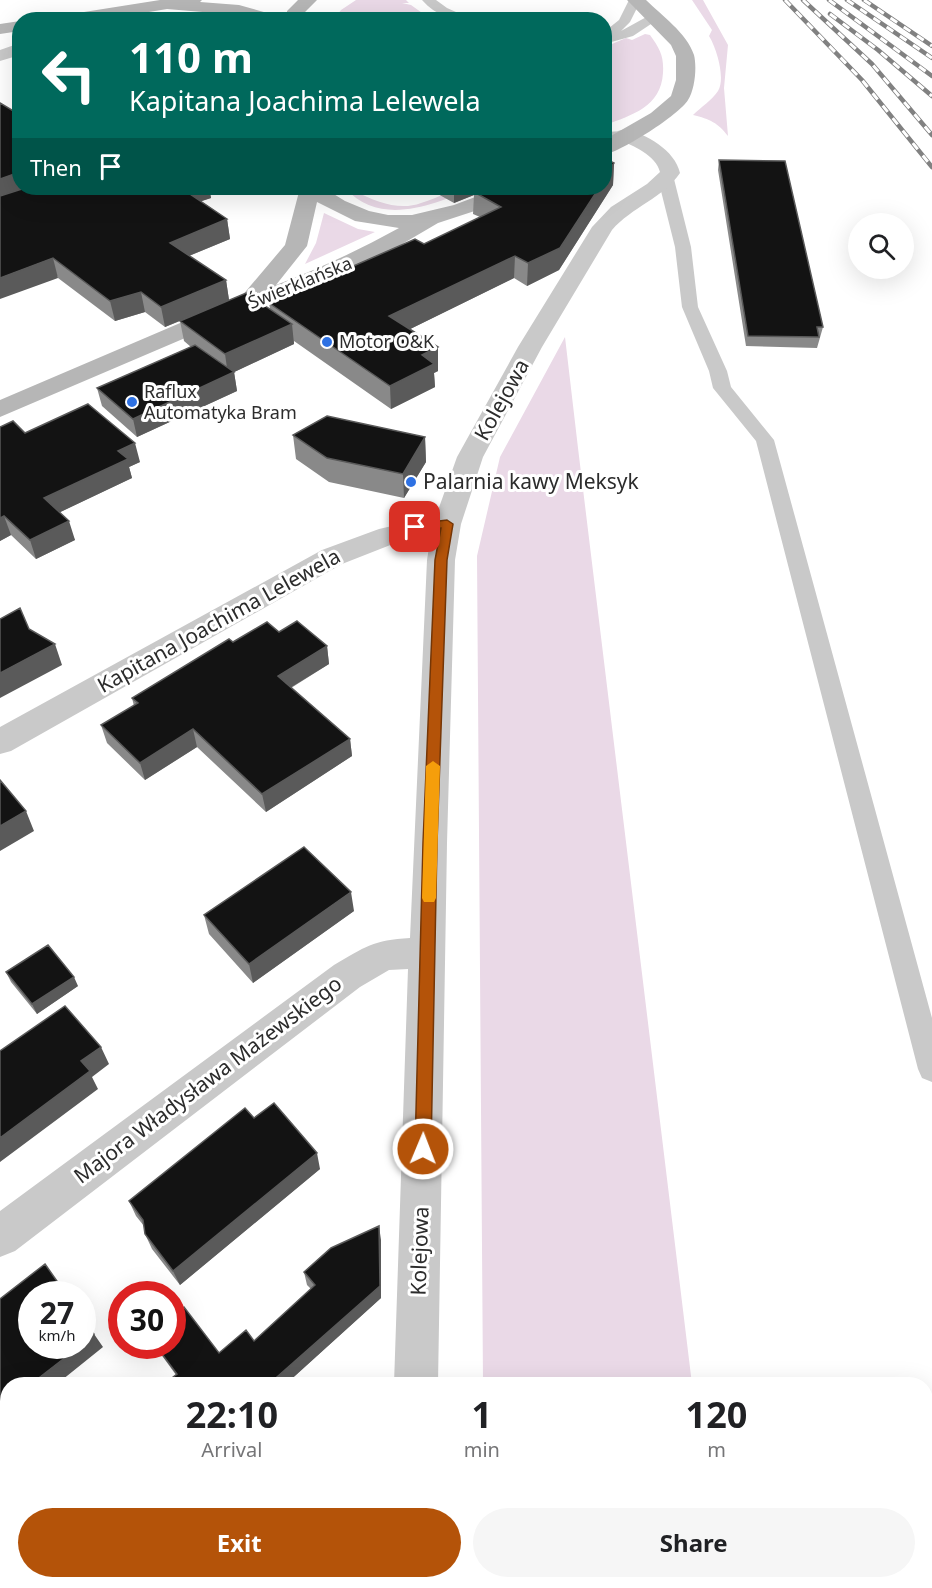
<!DOCTYPE html>
<html lang="en">
<head>
<meta charset="utf-8">
<style>
	body { margin:0; font-family:"Noto Sans",sans-serif; background:#f6f6f6; color:#202124; height:100vh; display:flex; flex-direction:column; font-size:22px; white-space:nowrap }
	* { box-sizing:border-box; margin:0 }
	p { font-size:20px; color:#757577 }
	.icon { flex:none; width:33px; height:33px; fill:none; stroke:currentColor; stroke-width:2; stroke-linecap:round; stroke-linejoin:round }
	.map { position:relative; flex:1; overflow:hidden }
	.panel { position:absolute; left:0px; top:1377px; width:933px; height:212px; display:flex; flex-direction:column; background:#fff; border-radius:24px 24px 0 0; box-shadow:0 6px 24px #0002 }
	.panel>* { flex:none }
	.top-card { position:absolute; left:12px; top:12px; width:600px; height:183px; border-radius:24px; box-shadow:0 6px 24px #0002; background:#00695c; color:#fff; overflow:hidden }
	.controls { position:absolute; left:848px; top:213px; display:grid; gap:12px }
	.controls a { display:grid; place-items:center; width:66px; height:66px; border-radius:50%; background:#fff; box-shadow:0 6px 24px #0002; font-size:30px }
	.speed { position:absolute; left:18px; top:1281px; display:flex; gap:12px; font-size:30px; font-weight:700; text-align:center }
	.speed>* { display:grid; place-content:center; width:78px; height:78px; border-radius:50%; background:#fff; box-shadow:0 6px 24px #0002; line-height:1 }
	.speed small { font-size:15px; font-weight:400 }
	.speed .limit { border:9px solid #d22; background:#fff; color:#111 }
	.pin { position:absolute; display:grid; place-items:center; width:51px; height:51px; color:#fff; margin:-26px; border-radius:12px; box-shadow:0 3px 9px #0006 }
	.me { position:absolute; width:66px; margin:-33px; rotate:1deg; stroke-linejoin:round; filter:drop-shadow(0 0 4px #0008) }
	.turn { display:flex; align-items:center; gap:21px; height:126px; padding:0 18px; font-size:27px }
	.turn .icon { width:78px; height:78px; stroke-width:2.5 }
	.turn b { display:block; font-size:42px; line-height:51px }
	.then { display:flex; align-items:center; height:57px; padding:0 18px; background:#0003; gap:12px; font-size:22px }
	.eta { display:flex; justify-content:space-evenly; align-items:center; height:102px; text-align:center }
	.eta b { font-size:36px; font-weight:700; line-height:42px }
	.primary-button { display:flex; gap:12px; margin-top:auto; padding:12px 18px }
	.primary-button a { flex:1; height:69px; border-radius:36px; background:#b45309; color:#fff; font-size:24px; font-weight:700; line-height:69px; text-align:center }
	.primary-button a+a { background:#f6f6f6; color:#202124 }
	.map>svg:first-child { display:block }
</style>
</head>
<body>
<div class="map">
<svg width="932" height="1588" viewBox="0 0 932 1588">
	<rect width="100%" height="100%" fill="#fff"/>
	<path fill="#ead9e7" d="M356,0h50l3,3h-7l9,2 14,10 -4,5 -87,-1 7,-9z
		M692,0h11l25,45 -4,43 4,48c-10,-13 -18,-17 -35,-21 8,-8 19,-15 25,-24 8,-13 -2,-44 -9,-55l3,-6z
		M645,34l5,1c10,14 14,21 13,38 -2,34 -31,42 -58,52l1,-4 -2,-1 1,-73 21,-9 6,2z
		M345,188h12v4c19,10 43,19 64,11 19,-6 33,-15 54,-15 -41,16 -94,40 -130,0z
		M324,213l34,16 17,3 -70,32 11,-21z
		M565,337l13,111 114,936h-209l-6,-828 23,-99z
		M484,1581h232l1,7h-233z"/>
	<g fill="none" stroke-linecap="round" stroke-linejoin="round">
		<path fill="#c9c9c9" fill-rule="evenodd" d="M422,0h14l11,8 27,12c-21,0 -38,-4 -52,-20z
			M629,0h12l-11,22 -9,9 29,-16h8l2,3 -27,18 -29,8v-12l15,-12z
			M625,131l7,4 -2,3 -26,2v-8z
			M666,174l8,5 17,68 7,60 29,64 4,16 43,53 158,578v64l-10,-4 -4,-9 -162,-628 -43,-53 -4,-17 -27,-64 -7,-60 -17,-68z"/>
		<path fill="#c9c9c9" fill-rule="evenodd" d="M20,43v12l-20,6v-11z
			M625,129c21,5 50,21 55,44 -17,25 -48,34 -68,57l-70,117 -59,110 -22,67 -6,36 -8,283 -9,541h-44l14,-415 -19,1 -29,17 -345,264 -15,6v-46l334,-246c31,-18 39,-25 76,-27l17,-378 4,-25 -33,7 -56,22 -331,187 -11,3v-27l322,-177 57,-21 57,-13 21,-59 61,-110 74,-120 19,-20 36,-23 13,-12c-4,-17 -27,-26 -42,-33l-3,-4 3,-4z
			M385,1581h48v7h-48z"/>
		<path fill="#b6b6b6" fill-rule="evenodd" d="M160,0h42l-2,2 39,3 39,11 2,4h-28l-14,-5 -71,-6 -66,11h-44l8,-5z
			M298,0h19l-12,12v8h-18v-9z
			M627,0h19c15,15 41,33 48,55 3,12 1,34 -6,45 -9,15 -66,51 -84,55v-15l47,-27 20,-17 5,-16v-24l-5,-11z
			M20,21v10l-20,3v-10z
			M300,188h24l21,13 24,10 19,4h24l42,-10 45,-17h27l-3,4 -27,12 -58,19 -63,37 -41,19 -76,28 -258,110v-17l241,-103 44,-52zM317,202l38,19 44,7c-40,22 -80,41 -123,57l31,-39z"/>
		<g stroke="#818181" stroke-width="4.5">
			<path id="rail" d="M785,0l77,80 70,87
				M803,0l69,64 60,71
				M829,0l103,76
				M847,0l85,58
				M864,0l68,46
				M830,14l48,36 54,46"/>
		</g>
		<use href="#rail" stroke="#fff" stroke-width="3" stroke-dasharray="8" stroke-linecap="butt"/>
	</g>
	<path fill="#898989" d="M719,160l104,167 -6,21 -71,-2 -28,-176z
		M614,163l-1,22 -54,85 -32,16 -13,-8 -104,51 28,18v24l-4,2 1,14 -44,22 -97,-68v3l-60,28 3,19 -100,46 -35,-31 -5,-18 94,-41 -7,-6 -4,-20 -15,6 -20,-15 -30,9 -57,-43 -38,-90h189l2,10 -10,3 26,18 3,20 -41,17 37,24 3,20 41,9 -1,-6 155,-59 56,-27 -7,-3 1,-19 -20,8 -27,-15h177z
		M0,427l25,6 115,29 -11,5 3,11 -72,34 15,28 -39,19 -25,-24 -11,6z
		M293,435l132,2 1,25 -22,36 -75,-16 -33,-23z
		M279,632l48,14 2,18 -38,24 59,51 2,17 -86,56 -69,-65 -52,33 -38,-37 -6,-18 33,-19 -2,-8 101,-56z
		M354,911l-101,72 -44,-49 -5,-19z
		M6,972l72,14 -41,28 -26,-32z
		M254,1118l66,51 -140,116 -28,-36 -7,-15 -1,-8 -8,-10 -7,-15z
		M381,1240v58l-95,86h-122l12,-9 -21,-29h17l47,7 35,-12 57,-52 -4,-4 -3,-13z"/>
	<path fill="#5a5a5a" d="M614,163l-1,22 -54,85 -32,16 1,-23 71,-75h5v-10z
		M20,172v16h14l-34,12v-21z
		M181,188h28l2,10 -27,9z
		M454,188h40l-20,4v3l-20,8z
		M227,219l3,20 -56,23 -4,-19z
		M515,256l-1,22 -124,61 -1,-23z
		M53,258l5,20 -58,21v-21z
		M226,280l3,20 -64,27 -4,-20z
		M141,292l4,20 -30,9 -5,-20z
		M292,324l2,20 -66,31 -3,-21z
		M438,347v24l-4,2 1,14 -44,22 -1,-23 32,-31z
		M234,372l3,19 -100,46 -4,-18z
		M425,437l1,25 -22,36 -1,-24z
		M135,443l5,19 -11,5 3,11 -82,39 -6,-19 74,-47z
		M4,516l7,19 -11,6v-23z
		M69,521l6,19 -39,19 -6,-19z
		M55,644l7,21 -62,33v-25z
		M327,646l2,18 -49,30 -2,-18z
		M193,729l4,18 -52,33 -5,-17z
		M350,739l2,17 -86,56 -4,-18z
		M26,811l8,20 -34,20v-25z
		M351,892l3,19 -101,72 -4,-19z
		M74,977l4,9 -41,28 -5,-10z
		M101,1047l8,17 -17,13 6,12 -98,73v-24l81,-77z
		M317,1153l3,16 -140,116 -7,-14z
		M379,1226l2,14v58l-95,86h-17z
		M94,1334l9,13 -46,37h-26l49,-38h2v-3z
		M8,1404v21l-8,6v-21z
		M198,1581h3l4,7h-12z
		M365,1581h3v7h-3z"/>
	<path fill="#131313" stroke="#5a5a5a" stroke-width="1.5" d="M0,103l20,12v57l-20,7z
		M604,158l10,5 -10,15z
		M719,160l66,1 38,166h-6l2,10 -71,-1z
		M25,188h158h-2l46,31 -57,24 56,37 -65,27 -20,-15 -31,9 -57,-43 -53,20v-82z
		M484,188h115l-39,60 -32,15 -13,-7 -126,60 49,31 -16,8 12,9 -44,22 -121,-83 146,-64 9,5 77,-37 -27,-15z
		M246,293l46,31 -67,30 -45,-33z
		M195,345l39,27 -101,47 -36,-31z
		M88,404l47,39 -17,8 10,8 -84,39 25,23 -39,19 -26,-24 -4,2v-91l13,-6 12,12z
		M327,416l98,21 -22,37 -76,-16 -34,-23z
		M20,608l9,21 26,15 -55,29v-54z
		M297,621l30,25 -49,30 72,63 -88,55 -69,-65 -53,34 -39,-38 37,-22 -6,-5 97,-59 4,3 34,-20 12,10z
		M0,780l26,31 -26,15z
		M304,847l47,45 -102,72 -45,-49z
		M48,945l26,32 -42,27 -26,-32z
		M65,1006l36,41 -20,14 9,10 -90,67v-87z
		M274,1103l43,50 -144,118 -28,-37 -2,-14 -14,-19 116,-93 9,10z
		M379,1226l1,60 -111,98h-105l13,-10 -21,-28h16v-29l12,-10 35,46 27,-23 8,11 61,-56 -11,-13 27,-24z
		M45,1264l21,30h-34v52h48l-49,38h-23v20l-8,6v-111z
		M82,1318l12,16 -12,9z
		M130,1581h68l1,2 -6,5h-60z
		M244,1581h121v7h-122z"/>
	<path fill="#b45309" stroke="#753606" stroke-width="1.5" d="M447,520l6,4 -6,36 -10,283 -6,306 -2,5 -6,3 -6,-3 -2,-5 8,-306 12,-283 6,-32 -26,3 -6,-4 6,-3z"/>
	<path fill="#f59e0b" d="M433,761l7,5 -4,132 -2,4h-10l-2,-4 4,-132z"/>
	<g fill="#2e71e3" stroke="#fff" stroke-width="2">
		<circle cx="327" cy="342" r="6"/>
		<circle cx="132" cy="402" r="6"/>
		<circle cx="411" cy="482" r="6"/>
	</g>
	<g text-anchor="middle" stroke-width="6" stroke-linejoin="round" paint-order="stroke">
		<g font-size="18" fill="#2c2c2c" stroke="#fff">
			<text transform="translate(300 283) rotate(-22)" y="6">Świerklańska</text>
		</g>
		<g font-size="18" fill="#2c2c2c" stroke="#fff" text-anchor="start">
			<text x="339" y="348">Motor O&amp;K</text>
			<text x="144" y="398">Raflux<tspan x="144" dy="21">Automatyka Bram</tspan></text>
		</g>
		<g font-size="21" fill="#2c2c2c" stroke="#fff">
			<text transform="translate(502 400) rotate(-61)" y="7">Kolejowa</text>
			<text transform="translate(219 621) rotate(-29)" y="7">Kapitana Joachima Lelewela</text>
			<text transform="translate(208 1080) rotate(-37)" y="7">Majora Władysława Mażewskiego</text>
			<text transform="translate(420 1251) rotate(-88)" y="7">Kolejowa</text>
		</g>
		<g font-size="21" fill="#2c2c2c" stroke="#fff" text-anchor="start">
			<text x="423" y="489">Palarnia kawy Meksyk</text>
		</g>
	</g>
</svg>
<div class="controls">
<a><svg class="icon" aria-label="search" viewBox="0 0 24 24"><circle cx="10" cy="10" r="6"/><path d="M15 15l6 6"/></svg></a>
</div>
<div class="speed"><div>27<small>km/h</small></div><div class="limit">30</div></div>
<div class="pin" style="left:415px;top:527px;background:#d93025"><svg class="icon" aria-label="arrive" viewBox="0 0 24 24"><path d="M6 21V4h12l-3 4 3 4H6"/></svg></div>
<svg class="me" style="left:423px;top:1149px" viewBox="-20 -20 40 40"><circle r="17" fill="#b45309" stroke="#fff" stroke-width="3"/><path d="M0-11L8 9 0 5-8 9z" fill="#fff"/></svg>
<div class="top-card">
<div class="turn"><svg class="icon" aria-label="left" viewBox="0 0 24 24"><path d="M17 20v-9H6M10 6l-5 5 5 5"/></svg><div><b>110 m</b>Kapitana Joachima Lelewela</div></div>
<div class="then">Then<svg class="icon" aria-label="arrive" viewBox="0 0 24 24"><path d="M6 21V4h12l-3 4 3 4H6"/></svg></div>
</div>
<section class="panel">
<div class="eta">
<div><b>22:10</b><p>Arrival</p></div>
<div><b>1</b><p>min</p></div>
<div><b>120</b><p>m</p></div>
</div>
<div class="primary-button"><a>Exit</a><a>Share</a></div>
</section>
</div>
</body>
</html>
